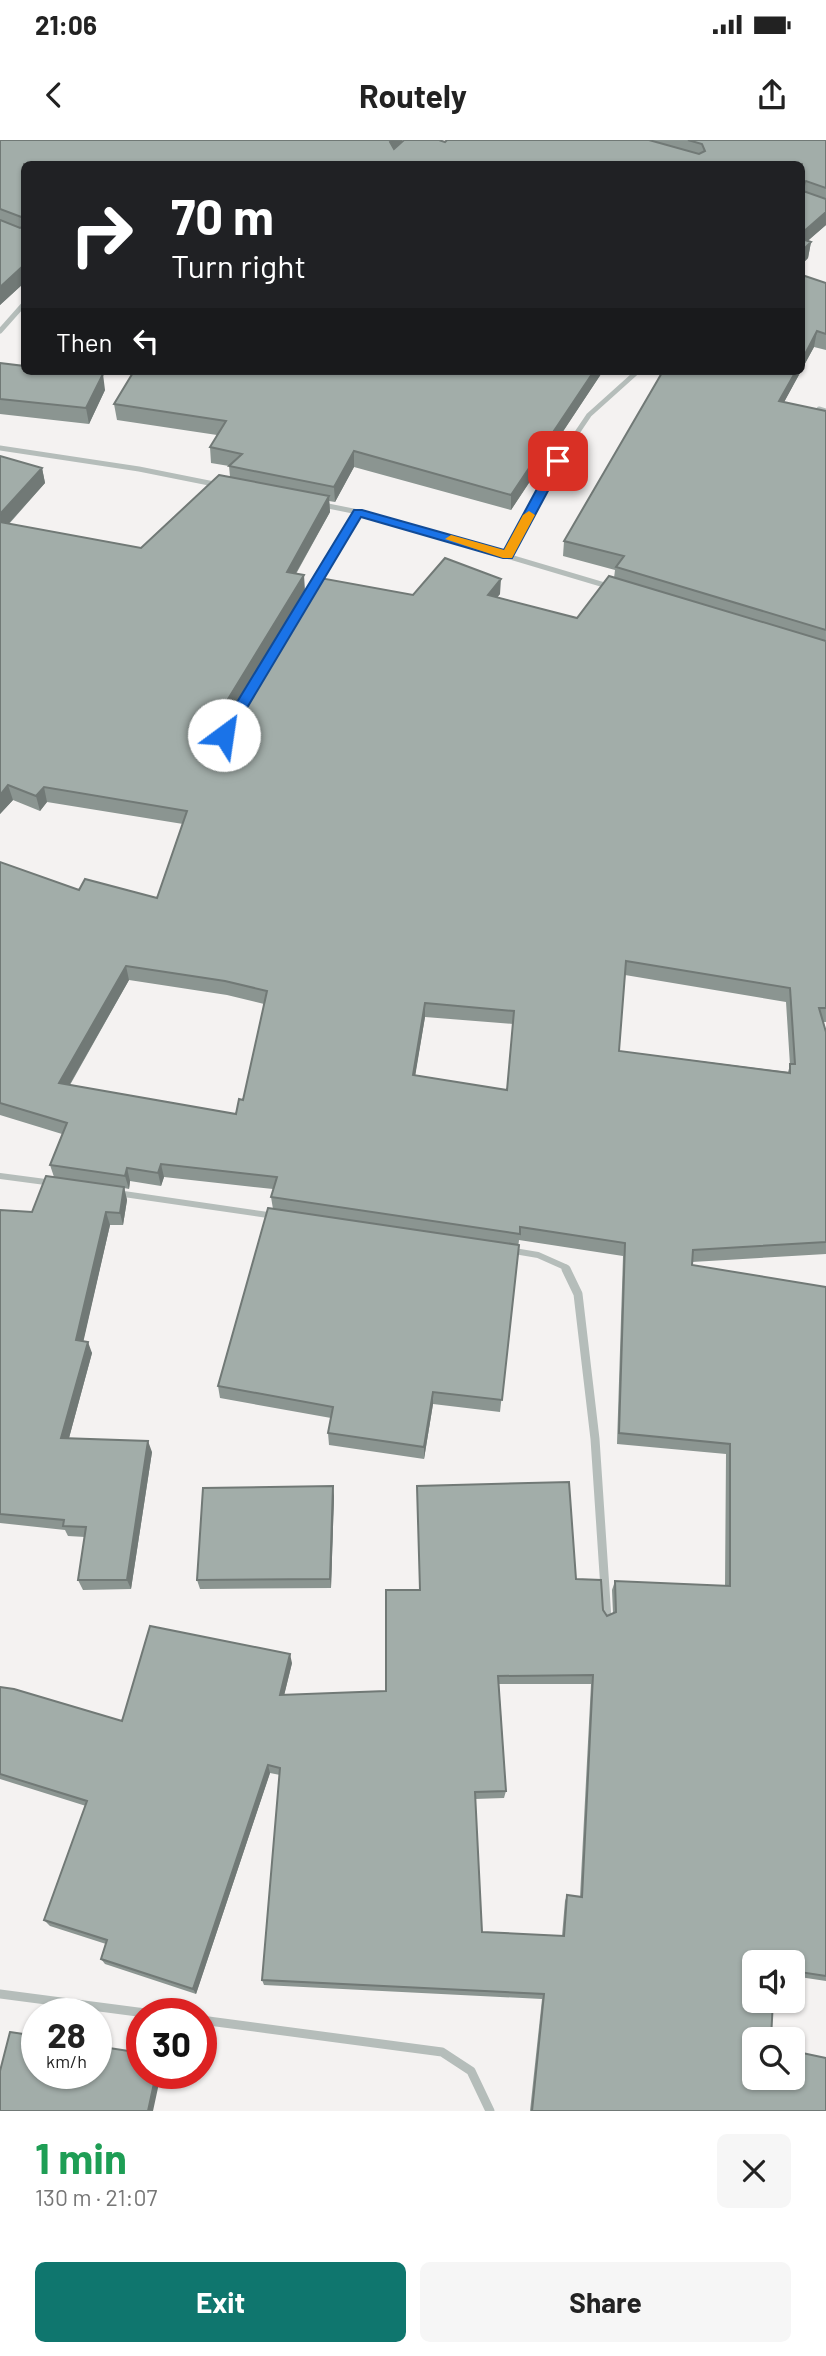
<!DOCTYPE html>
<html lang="en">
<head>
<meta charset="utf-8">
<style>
	body { margin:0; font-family:Barlow,sans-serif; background:#f6f6f6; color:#222; height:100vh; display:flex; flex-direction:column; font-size:26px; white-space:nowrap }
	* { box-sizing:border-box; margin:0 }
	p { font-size:23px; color:#767676 }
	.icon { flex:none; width:38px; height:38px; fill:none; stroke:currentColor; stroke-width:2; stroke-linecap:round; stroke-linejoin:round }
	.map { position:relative; height:1971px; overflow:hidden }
	.sheet { display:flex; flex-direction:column; background:#fff; flex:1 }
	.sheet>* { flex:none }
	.top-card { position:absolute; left:21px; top:21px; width:784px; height:214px; border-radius:10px; box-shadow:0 2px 5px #0004; background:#202124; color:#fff; overflow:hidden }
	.buttons { position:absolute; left:742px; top:1810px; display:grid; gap:14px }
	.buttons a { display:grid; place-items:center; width:63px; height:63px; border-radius:10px; background:#fff; box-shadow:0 2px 5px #0004; font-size:35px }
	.speed { position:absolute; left:21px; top:1858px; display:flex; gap:14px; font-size:35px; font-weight:700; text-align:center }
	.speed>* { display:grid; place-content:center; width:91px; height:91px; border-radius:50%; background:#fff; box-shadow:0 2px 5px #0004; line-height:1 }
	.speed small { font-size:18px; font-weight:400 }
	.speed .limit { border:10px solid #d22; background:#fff; color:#111 }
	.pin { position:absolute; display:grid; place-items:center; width:60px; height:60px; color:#fff; margin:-30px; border-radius:14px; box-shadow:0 4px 10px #0006 }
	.me { position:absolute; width:77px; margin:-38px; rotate:31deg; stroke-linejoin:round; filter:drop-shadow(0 0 5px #0008) }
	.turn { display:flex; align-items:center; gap:24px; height:147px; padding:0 35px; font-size:32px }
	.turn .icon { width:91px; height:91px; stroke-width:2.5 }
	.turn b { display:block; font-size:49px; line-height:60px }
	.then { display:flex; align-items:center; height:66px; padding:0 35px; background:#0003; gap:14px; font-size:26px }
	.round { display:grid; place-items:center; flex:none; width:74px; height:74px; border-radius:10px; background:#f6f6f6 }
	.headline { display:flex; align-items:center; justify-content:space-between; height:119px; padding:0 35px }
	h1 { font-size:42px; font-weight:700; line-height:52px; color:#1e9e55 }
	.primary-button { display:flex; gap:14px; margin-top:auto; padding:14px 35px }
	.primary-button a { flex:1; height:80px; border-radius:10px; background:#0f766e; color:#fff; font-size:28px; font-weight:700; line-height:80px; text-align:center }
	.primary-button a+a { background:#f6f6f6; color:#222 }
	.status { display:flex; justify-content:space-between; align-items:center; height:49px; padding:0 35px; background:#fff; direction:ltr }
	.status svg { height:19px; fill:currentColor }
	header { display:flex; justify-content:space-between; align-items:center; height:91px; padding:0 35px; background:#fff; font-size:32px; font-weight:700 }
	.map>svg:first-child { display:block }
</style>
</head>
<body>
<div class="status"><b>21:06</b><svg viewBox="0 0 49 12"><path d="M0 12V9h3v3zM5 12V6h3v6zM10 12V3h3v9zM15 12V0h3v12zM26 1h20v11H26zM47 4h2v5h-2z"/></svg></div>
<header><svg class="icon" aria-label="back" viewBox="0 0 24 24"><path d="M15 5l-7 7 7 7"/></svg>Routely<svg class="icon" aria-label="share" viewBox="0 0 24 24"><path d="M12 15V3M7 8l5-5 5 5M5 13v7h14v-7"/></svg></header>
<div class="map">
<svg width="826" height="1971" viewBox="0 0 826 1971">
	<rect width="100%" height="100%" fill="#f4f2f1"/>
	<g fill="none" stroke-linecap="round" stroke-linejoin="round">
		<path stroke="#b5bdba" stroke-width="5" d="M0,191l24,-27
			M819,269l7,2
			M0,308l139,21 80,16
			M323,365l35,7 253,75
			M508,415l50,-94 31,-46 49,-44
			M315,443l43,-71"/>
		<path stroke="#b5bdba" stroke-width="6" d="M0,1036l53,7
			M117,1053l158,23
			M508,1110l30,5 27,12 2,3"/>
		<path stroke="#b5bdba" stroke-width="9" d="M566,1129l12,25 17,145 12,180
			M0,1854l153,20
			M201,1880l241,32 29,19 19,40"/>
	</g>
	<path fill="#8b9591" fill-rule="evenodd" d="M0,0h402v2h43l2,-2h379v85l-19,16 4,1 -3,16 -6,6v-100h-778v119l-24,22z
		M802,135l24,8v67l-12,-3 -12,22z
		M0,223l105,27 -16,34 -89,-10z
		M134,231h469l-92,139 -157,-43 -19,35 -6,-1 1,11 -34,62 9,17 -81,133 3,-1 186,-128 87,-1 -3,3 80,21 37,-40 1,-8 -52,-14 1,-15 237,-170 -17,31 42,9v611h-3l3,10v222l-134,8v3l134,22v694l-33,-5v-14h-39v77l72,72h-296l12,-112 -278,-14 -2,-5 18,-205 -10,-2 -74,221 -91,-30 -4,-5 5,-15 -56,-18 -6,-6 42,-114 -86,-27v-92l122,34 170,-58 -8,32 102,-4 34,-101 156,-11 31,37 6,-2 -1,-24 3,-9 110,5 1,-132 -109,-10 6,-188 -104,-16 -19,172 -67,-8 -9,55 -95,-14 -1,-12 3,-15 -111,-20 -2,-12 55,-177 -2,-12 2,-8 -109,-12 -3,9 -31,-5 -1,8 -5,-1 3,12 -4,25h-13l-27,116 9,12 -23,85 83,14 -21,137 -48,1 -5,-10 7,-43 -17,-1 -3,-6 -65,-7v-313l32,2 22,-35 -4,-12 12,-31 -62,-19v-253l79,28 78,8 26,-74 -136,-22 -7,9 -27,-11 -13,14v-358l42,12 3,15 -36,41 132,24 89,-71 -1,-11 -18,-3 -1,-16 7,-12 -100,-15 -3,-16zM625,835l161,27 4,63 -2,7 -169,-21zM129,840l98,15 37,9 -21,96 -7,14 -166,-29zM425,877l88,7 -6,66 -92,-15zM499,1544h92l-11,213 -13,-2 -2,6 -3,35 -80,-4 -7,-133 29,-1 2,-7z
		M334,1356l-3,92 -131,1 -3,-9z"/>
	<path fill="#717976" d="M392,0h10v4l-12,13v-15z
		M806,41l-3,15 -1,1v-14z
		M826,72v13l-24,21v-13z
		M811,102l-3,16 -6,6v-13z
		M24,125v18l-24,22v-18z
		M817,191l-3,16 -12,22v-9z
		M594,231h9l-92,139v-15z
		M796,231h5l-25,46 3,-16z
		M103,234l2,16 -16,34 -3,-16z
		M354,311v16l-19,35 -1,-15z
		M42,328l3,15 -45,50v-19z
		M329,356l1,16 -42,75 -1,-15z
		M304,435l1,16 -86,141 -2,-15z
		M501,439l-1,15 -13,16 1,-15z
		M8,645l5,15 -13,14v-19z
		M44,647l3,15 -7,9 -4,-15z
		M126,826l3,14 -66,116 -4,-13z
		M425,863v14l-12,72v-14z
		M161,1024l3,13 -3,9 -3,-13z
		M127,1028l3,13 -1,8 -4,-13z
		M124,1047l3,13 -4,25 -3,-12z
		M106,1072l4,13 -29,127 -5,-12z
		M88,1202l4,11 -26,96 -5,-11z
		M433,1252v12l-9,55v-12z
		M148,1301l4,11 -21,137 -4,-9z
		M333,1346l1,10 -3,92 -1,-9z
		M290,1514l2,9 -10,41 -2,-9z
		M268,1625l2,8 -74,221 -3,-5z
		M156,1934h5l-8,37h-5z"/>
	<path fill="#a2ada9" stroke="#717976" stroke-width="2" fill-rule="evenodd" d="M0,0h392l-2,2 4,7 10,-9h35l6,2 2,-2h202l50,14 6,-3 -3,-7 -14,-4h138v48l-20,-7 -4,2v-19h-778v57v-3l-24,-9z
		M802,48l1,3 23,8v13l-24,21z
		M0,80l20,8 4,-2v39l-24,22z
		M802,99l9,3 -9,9z
		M802,135l24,8v51l-9,-3 -15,29z
		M0,223l24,3v5h49l30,3 -17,34 -86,-9z
		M134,231h460l-83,124 -157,-44 -20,36 -105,-21 13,-12 -32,-7 16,-26 -112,-17z
		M663,231h133l-17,30 47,10v219l-210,-63 8,-11 -60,-15z
		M0,316l42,12 -42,46z
		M219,335l110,21 -42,76 17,3 -87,142 3,8 7,-2 88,-146 98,18 32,-37 56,21 -13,16 89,23 32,-42 217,65v367h-7l7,24v210l-133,8 -1,15 134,22v689l-33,-5v-9h-39v38h19l-2,39h-17v38h39v-26l33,7v53h-294l12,-117 -282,-14 18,-212 -12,-3 -75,224 -92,-30 6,-19 -63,-20 43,-119 -87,-27v-87l14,2 108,32 28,-95 140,28 -10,41 106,-4v-101h34l-3,-104 152,-4 7,97 25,1 2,30 4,6 9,-4 -1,-31 115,5v-142l-111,-11 6,-190 -105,-16v7l-249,-37 6,-20 -116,-13 -3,9 -31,-5 -2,8 -75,-11 17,-42 -67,-20v-241l79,28 6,-11 72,19 30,-87 -143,-24 -8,9 -28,-11 -8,10v-273l141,26zM626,821l164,27 5,76h-5v9l-171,-22zM126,826l99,15 42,10 -24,109 -4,-1 -3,15 -177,-31zM425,863l89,8 -7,79 -94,-15zM593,1535l-11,222 -15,-2 -3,41 -82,-4 -7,-140 31,-1 -8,-115z
		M46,1036l78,11 -4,26 -14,-1 -30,128 12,2 -27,96 87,3 -21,139h-49l8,-53 -23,-1 1,-6 -64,-6v-304l32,2z
		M268,1068l251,37 -17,155 -69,-8 -9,55 -96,-14 5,-26 -115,-21z
		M333,1346l-3,93 -133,1 6,-92z
		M10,1892l27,4v38h59v-28l46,7v21h14l-8,37h-148v-40z"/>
	<path fill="#1a73e8" stroke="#114b97" stroke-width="2" d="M558,318l6,3 -52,97h-9l-142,-41 -132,221h-10l-2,-3 137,-225h8l142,40 48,-89z"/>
	<path fill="#f59e0b" d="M529,371l6,4 -23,43h-9l-58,-19 6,-4 53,15 19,-35z"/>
</svg>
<div class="buttons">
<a><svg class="icon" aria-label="sound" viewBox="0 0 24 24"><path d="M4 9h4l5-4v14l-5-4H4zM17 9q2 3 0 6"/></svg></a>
<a><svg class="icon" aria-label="search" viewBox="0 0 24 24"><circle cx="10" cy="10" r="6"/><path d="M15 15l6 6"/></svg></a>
</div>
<div class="speed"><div>28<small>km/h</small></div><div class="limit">30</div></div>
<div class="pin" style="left:558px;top:321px;background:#d93025"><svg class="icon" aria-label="arrive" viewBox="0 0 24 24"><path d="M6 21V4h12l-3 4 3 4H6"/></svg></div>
<svg class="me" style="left:224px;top:595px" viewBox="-20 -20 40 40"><circle r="19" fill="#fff"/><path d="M0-13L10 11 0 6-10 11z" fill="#1a73e8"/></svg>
<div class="top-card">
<div class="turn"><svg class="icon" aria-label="right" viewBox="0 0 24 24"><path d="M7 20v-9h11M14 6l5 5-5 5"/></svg><div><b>70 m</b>Turn right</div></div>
<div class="then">Then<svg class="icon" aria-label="left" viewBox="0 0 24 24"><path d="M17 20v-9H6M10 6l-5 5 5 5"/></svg></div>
</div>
</div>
<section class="sheet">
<div class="headline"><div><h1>1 min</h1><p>130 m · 21:07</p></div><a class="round"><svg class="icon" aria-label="close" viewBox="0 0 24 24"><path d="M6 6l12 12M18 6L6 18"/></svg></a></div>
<div class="primary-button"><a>Exit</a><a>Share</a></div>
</section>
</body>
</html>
